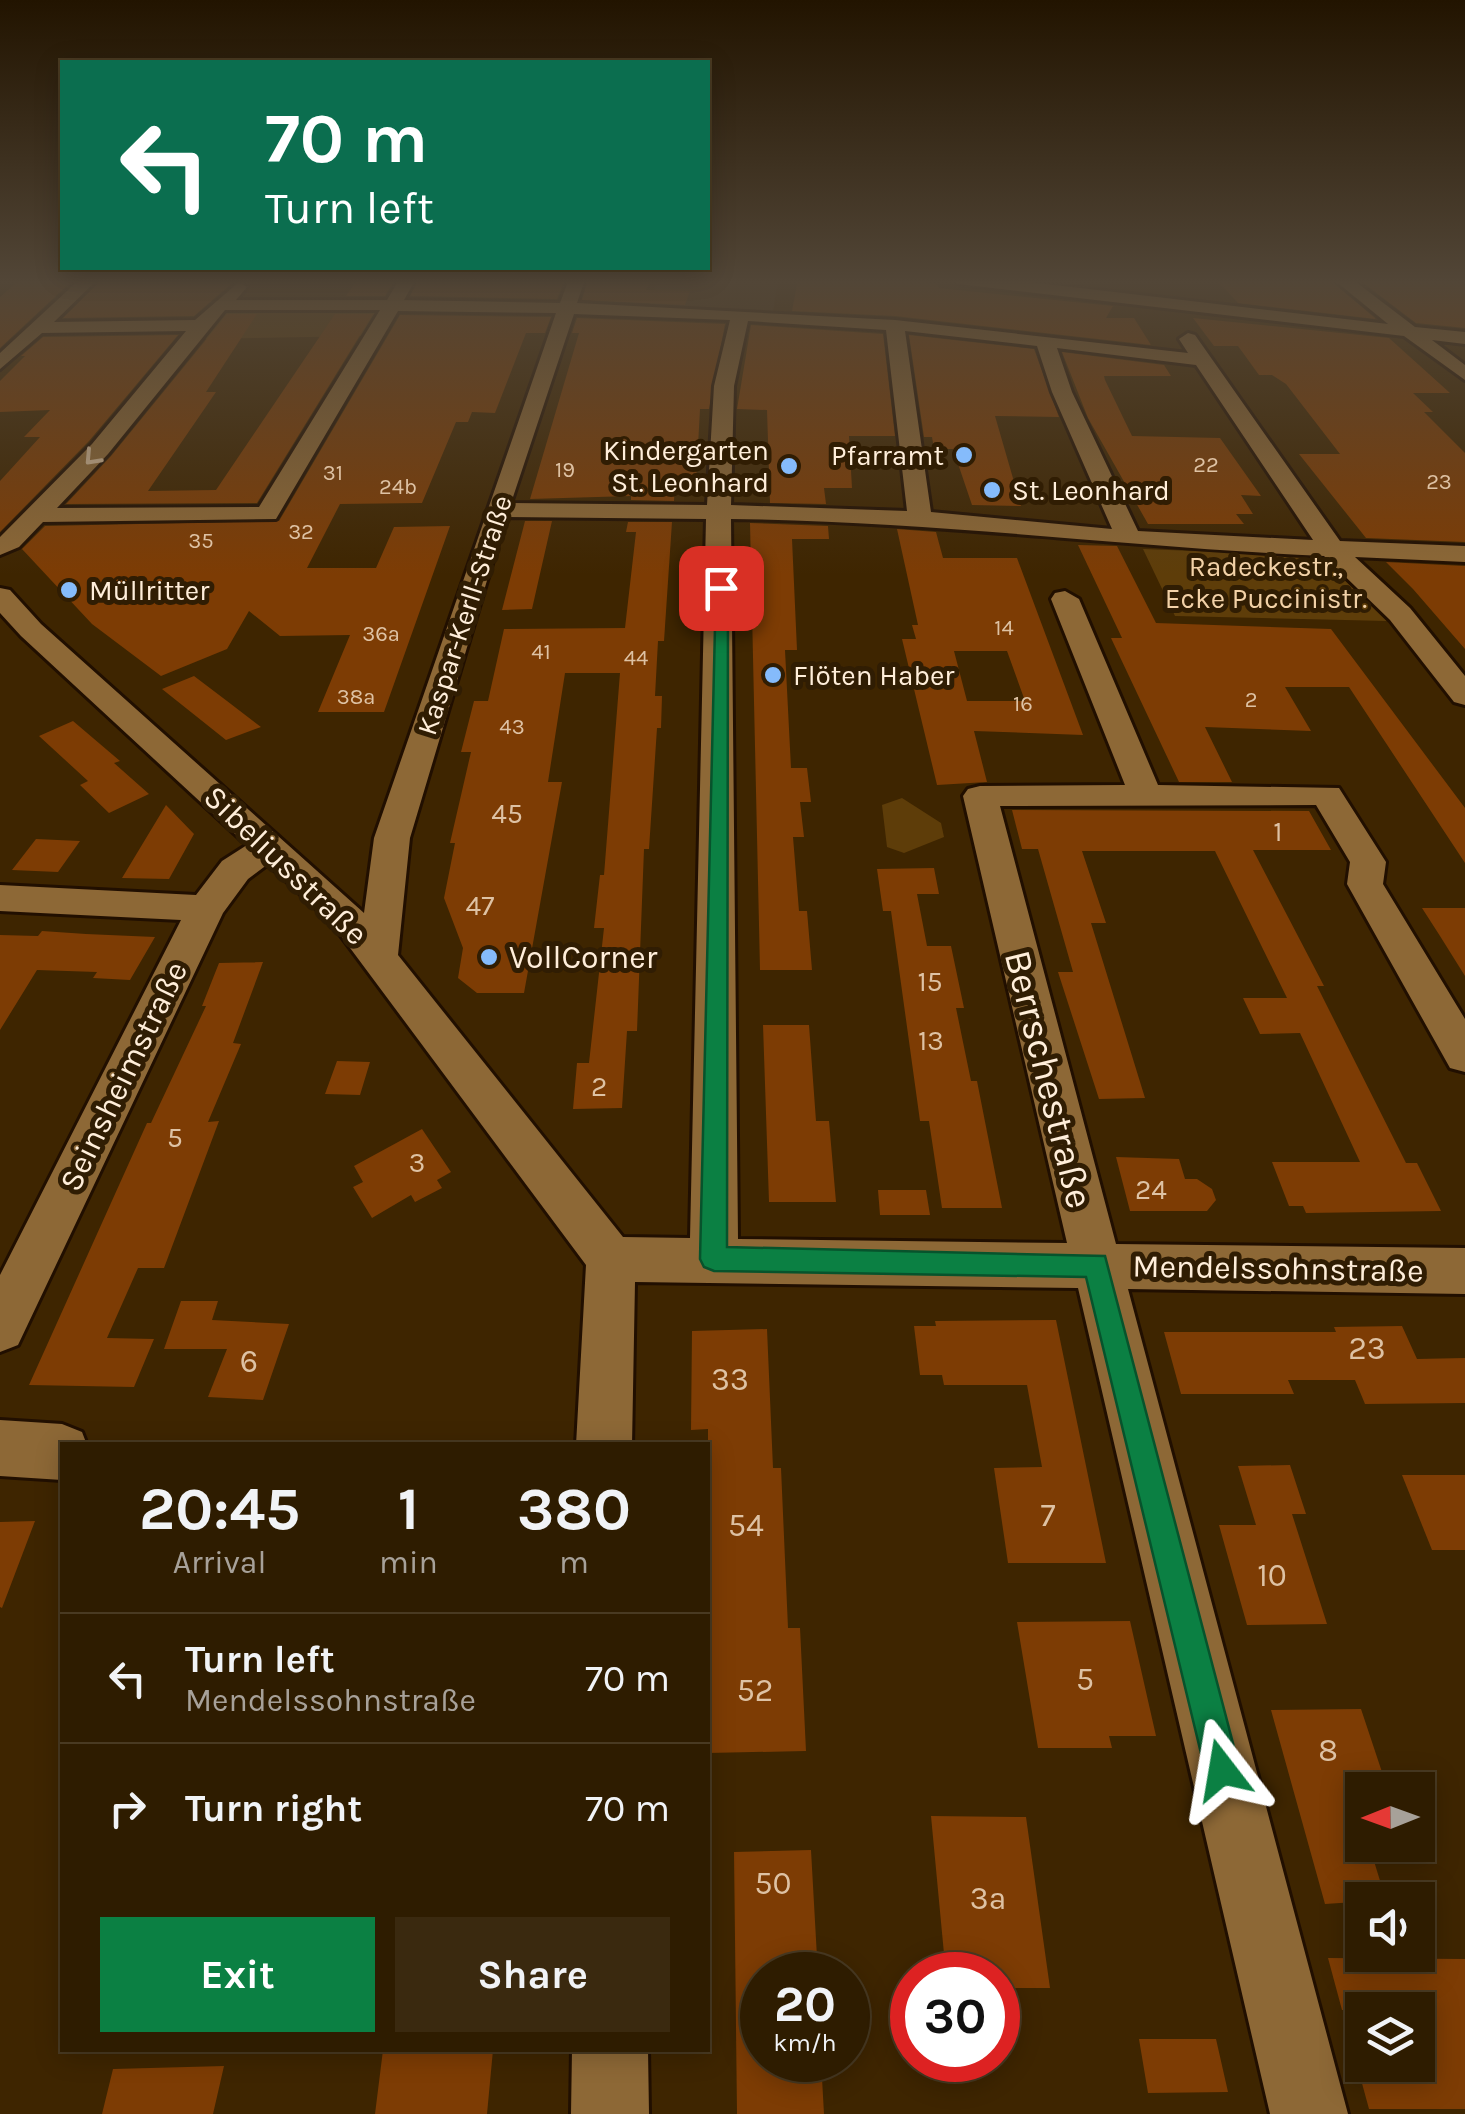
<!DOCTYPE html>
<html lang="en">
<head>
<meta charset="utf-8">
<style>
	body { margin:0; font-family:Karla,sans-serif; background:#3a290f; color:#f1f3f6; height:100vh; display:flex; flex-direction:column; font-size:38px; white-space:nowrap }
	* { box-sizing:border-box; margin:0 }
	p { font-size:32px; color:#a7a199 }
	.icon { flex:none; width:55px; height:55px; fill:none; stroke:currentColor; stroke-width:2; stroke-linecap:round; stroke-linejoin:round }
	.map { position:relative; flex:1; overflow:hidden }
	.panel { position:absolute; left:60px; top:1442px; width:650px; height:610px; display:flex; flex-direction:column; background:#2e1c00; border-radius:0px; box-shadow:0 5px 25px #0003,0 0 0 2px #493a22 }
	.panel>* { flex:none }
	.top-card { position:absolute; left:60px; top:60px; width:650px; height:210px; border-radius:0px; box-shadow:0 5px 25px #0003,0 0 0 2px #493a22; background:#0b6e4f; color:#fff; overflow:hidden }
	.needle { width:65px; rotate:269deg }
	.controls { position:absolute; left:1345px; top:1772px; display:grid; gap:20px }
	.controls a { display:grid; place-items:center; width:90px; height:90px; border-radius:0px; background:#2e1c00; box-shadow:0 5px 25px #0003,0 0 0 2px #493a22; font-size:50px }
	.speed { position:absolute; left:740px; top:1952px; display:flex; gap:20px; font-size:50px; font-weight:700; text-align:center }
	.speed>* { display:grid; place-content:center; width:130px; height:130px; border-radius:50%; background:#2e1c00; box-shadow:0 5px 25px #0003,0 0 0 2px #493a22; line-height:1 }
	.speed small { font-size:25px; font-weight:400 }
	.speed .limit { border:15px solid #d22; background:#fff; color:#111 }
	.pin { position:absolute; display:grid; place-items:center; width:85px; height:85px; color:#fff; margin:-42px; border-radius:20px; box-shadow:0 5px 15px #0006 }
	.me { position:absolute; width:110px; margin:-55px; rotate:346deg; stroke-linejoin:round; filter:drop-shadow(0 0 8px #0008) }
	.turn { display:flex; align-items:center; gap:35px; height:210px; padding:0 40px; font-size:45px }
	.turn .icon { width:130px; height:130px; stroke-width:2.5 }
	.turn b { display:block; font-size:70px; line-height:85px }
	.eta { display:flex; justify-content:space-evenly; align-items:center; height:170px; text-align:center }
	.eta b { font-size:60px; font-weight:700; line-height:70px }
	.primary-button { display:flex; gap:20px; margin-top:auto; padding:20px 40px }
	.primary-button a { flex:1; height:115px; border-radius:0px; background:#0b8043; color:#fff; font-size:40px; font-weight:700; line-height:115px; text-align:center }
	.primary-button a+a { background:#3a290f; color:#f1f3f6 }
	ul { padding:0; list-style:none }
	li { display:flex; align-items:center; gap:30px; height:130px; padding:0 40px; border-top:2px solid #493a22 }
	li div { flex:1 }
	li b { display:block; font-size:38px }
	li em { font-style:normal }
	.map>svg:first-child { display:block }
</style>
</head>
<body>
<div class="map">
<svg width="1465" height="2114" viewBox="0 0 1465 2114">
	<rect width="100%" height="100%" fill="#3e2500"/>
	<path fill="#483213" d="M658,279h120l-5,34 -125,-6z"/>
	<path fill="#5e3d09" d="M379,308l-13,28 -169,3 26,-30z
		M1143,549l157,6c35,13 64,37 87,66l-212,-5z
		M902,798l39,25 3,14 -40,16 -17,-6 -5,-42z"/>
	<path fill="#7d3c04" fill-rule="evenodd" d="M21,279h53l-74,69v-51z
		M102,279h48l-3,3 85,1 -38,33 -131,2z
		M358,279h33l2,3 -8,14h-39z
		M486,279h79l-8,20 -147,-3 6,-14z
		M588,279l63,1 -5,10 44,1 -5,14 -103,-5z
		M798,279l117,2 22,3 2,4 174,18 -7,12h28l17,27 -256,-29 -103,-5z
		M1216,279h113l47,40 -138,-16z
		M1358,279h96l11,7v42l-49,-5z
		M227,314h30l-51,78h10l-68,99 68,-1 119,-176h38l-116,189 -191,1 45,-48z
		M400,315l151,2 -6,16h-19l-31,80 -23,-1 -4,10h-12l-34,81 -82,1 -33,64h69l18,-41 56,-1 -66,186h-66l32,-77 -70,1 -31,-25 -22,38 -66,27 -69,-52 -70,-75 23,-23 234,-5z
		M577,318l148,6 -16,85h-9l-4,74 -21,-1 -1,19 -43,-1v-4l-101,3 49,-166h-7z
		M1193,318l196,20 61,55h-37l20,19h-9l41,41v89l-99,-4 -67,-84h41l-54,-70 -14,-9h-13l-21,-29h-24z
		M751,325l132,9 12,102h-46l3,52h-28l2,16 -56,-1 -3,-93 -30,-1z
		M178,335l-89,106 -89,91v-51l40,-44h-16l26,-27 -50,2v-31l25,-25h-4l22,-19z
		M909,335l125,14 25,68 -64,-1 26,90 -49,-1 -19,-56h-19l-2,-12h-8z
		M1062,352l102,13 7,11h-67l1,4 27,56 88,2 41,58 -20,-1 12,19h-17l8,10h-96l-60,-106z
		M525,521h27l-20,88 -30,1z
		M628,522h44l-8,119h-6l-3,55h7l-1,32h-4l-8,121h-5l-7,182h-10l-5,77 -49,1 4,-46h12l15,-135h-10l6,-53h4l16,-202h-55l-17,109h14l-38,211h-47l-19,-15 5,-30 -19,-50 11,-55h-5l21,-91h-10l13,-51h14l16,-72 121,-1 11,-96h-10z
		M750,523l78,3 1,13h-37l5,111h-12l6,118h16l4,34h-11l4,35h-11l6,74h8l5,59h-52z
		M897,529l39,3 7,26h74l66,177 -109,-4 13,51 -50,3 -35,-146h14l-4,-14h6zM954,651h53l18,50h-58z
		M1078,545l39,1 39,77 175,6 134,179v55l-116,-176h-64l26,44 -106,-4 27,55h-53l-68,-144h11z
		M1386,562l79,4v83l-52,-60z
		M194,676l33,25 34,26 -35,13 -64,-51z
		M73,721l47,40 -6,2 35,31 -40,19 -29,-28 8,-4 -49,-45z
		M166,805l28,29 -25,45 -47,-1z
		M1012,810l297,1 22,39h-78l71,136h-7l89,177h11l24,48 -135,2 -3,-7h-14l-17,-44h88l-60,-129 -40,1 -17,-36h44l-72,-147h-133l24,72h-15l54,175 -46,1 -41,-127h15l-35,-123h-16z
		M36,839l44,2 -22,31 -46,-2z
		M934,868l5,26h-22l10,52h24l13,62h-8l15,73h6l25,127h-60l-13,-87h-9l-29,-210h-8l-6,-42z
		M1422,908h43v68l-25,-40z
		M42,931l44,3 69,3 -25,43 -37,-2 4,-6 -60,-2 -37,60v-95l38,1z
		M263,962l-30,81 8,1 -33,78 11,-1 -55,147h-26l-31,70 47,1 -20,48 -105,-2 118,-262h4l55,-117h-4l17,-43z
		M763,1025h46l7,96h13l7,81h-67z
		M337,1061l33,1 -10,33 -35,-1z
		M422,1129l29,43 -14,8 5,8 -27,14 -4,-7 -39,23 -19,-31 10,-5 -9,-16z
		M1116,1157l63,2 6,20h12l15,10 4,11 -9,11h-77z
		M878,1190h48l4,25h-50z
		M181,1301h37l-6,19 77,4 -26,76 -55,-3 19,-48h-63z
		M1056,1320l50,243h-98l-14,-95 48,-1 -15,-82h-83l-2,-10h-22l-6,-49h22l-1,-5z
		M1402,1326l15,33 48,-1v45l-100,1 -10,-24h-67l6,14h-113l-17,-62h172l-2,-5z
		M767,1329l6,139h8l7,160h12l6,123 -98,2v-324l-17,1 1,-99z
		M1290,1465l16,49h-14l35,110 -80,1 -28,-100h37l-18,-59z
		M1402,1475h63v75h-33z
		M35,1521l-33,87 -2,-1v-85z
		M1130,1621l26,115h-47l3,12h-74l-21,-126z
		M1361,1709l27,81h-26v55h7l17,55 -61,4 -54,-194z
		M931,1816l95,1 24,171h-52v-13h-52z
		M811,1850l7,125h-56v85h59l3,54h-87l-3,-262z
		M1328,1958l137,1v150h-96l-12,-44h61v-55h-76z
		M1139,2039h77l12,53 -80,1z
		M383,2050h110l-6,64h-112z
		M224,2066l-11,48h-111l11,-45z"/>
	<g fill="none" stroke-linecap="round" stroke-linejoin="round">
		<g stroke="#210f00" stroke-width="6">
			<path id="minor" d="M80,279h18l-44,43 141,-2 44,-38 8,5 -11,13h151l12,-20 6,-1 8,5 -9,16 156,3 9,-24h16l-8,24 318,17 293,33 -9,-14 9,-6 7,2 145,206 125,5v16l-110,-5 55,51 55,68v29l-11,-3 -64,-82 -66,-64c-198,-9 -394,-35 -593,-37l7,720 329,4 -104,-447 5,-7 12,-3 145,-1 -74,-186 4,-6 10,-2 14,8 79,186 181,3 47,74 -3,22 82,135v53l-15,-4 -103,-184 3,-22 -34,-57 -316,1 116,438 349,4v46l-337,-5 220,825h-78l-192,-826 -443,-6 -3,163h-56l10,-180 -256,-344 -62,-57 -20,15 -25,34 -205,432 -18,7v-77l181,-355 -181,-9v-26l196,10 26,-34 25,-16 -226,-209 -21,-23v-25l10,2 31,34 323,289 10,-75 182,-525 -158,-2 -122,208 -233,3 -24,25 -19,8v-18l92,-93 94,-113 -144,2 -42,36v-16zM225,310h155l-121,197 -202,1 51,-54zM574,314l156,6 -16,66 -7,119 -196,-2zM748,321l138,9 21,181 -176,-6 3,-119zM905,331l132,15 15,46 60,137 -181,-17zM1057,348l139,17 117,175 -175,-9 -66,-139zM506,517l200,2 -16,719 -67,-1 -225,-282 12,-117z
				M951,279h52l385,45 -55,-45h19l63,48 50,5v12l-33,-4 33,25v15l-61,-44 -445,-52z
				M0,1420l62,4 20,8 5,13h-25v35l-62,-4z
				M572,2050h76l1,64h-78z"/>
		</g>
		<use href="#minor" fill="#8d6836" fill-rule="evenodd"/>
	</g>
	<defs><path id="oneway-chevron" d="M-2-3.5L2.5 0L-2 3.5" fill="none" stroke-width="1.6" stroke-linecap="round" stroke-linejoin="round" transform="scale(2.5)"/></defs>
	<use stroke="#d1b898" href="#oneway-chevron" transform="translate(92 458) rotate(133)"/>
	<linearGradient id="sky" x2="0" y2="1"><stop stop-color="#221400"/><stop offset="0.49" stop-color="#524637"/><stop offset="1" stop-color="#524637" stop-opacity="0"/></linearGradient>
	<rect width="1465" height="575" fill="url(#sky)"/>
	<path fill="#0b8043" stroke="#07532c" stroke-width="2.5" d="M716,585l12,3 -1,659 378,9 135,514 -5,13 -13,5 -12,-5 -5,-13 -119,-493 -372,-6 -10,-4 -4,-8z"/>
	<g fill="#85bbfb" stroke="#301d03" stroke-width="4">
		<circle cx="964" cy="455" r="10"/>
		<circle cx="789" cy="466" r="10"/>
		<circle cx="992" cy="490" r="10"/>
		<circle cx="69" cy="590" r="10"/>
		<circle cx="773" cy="675" r="10"/>
		<circle cx="489" cy="957" r="10"/>
	</g>
	<g text-anchor="middle" stroke-width="10" stroke-linejoin="round" paint-order="stroke">
		<g font-size="22" fill="#dec2a4">
			<text x="1206" y="472">22</text>
			<text x="565" y="477">19</text>
			<text x="333" y="480">31</text>
			<text x="1439" y="489">23</text>
			<text x="398" y="494">24b</text>
			<text x="301" y="539">32</text>
			<text x="201" y="548">35</text>
			<text x="1004" y="635">14</text>
			<text x="381" y="641">36a</text>
			<text x="541" y="659">41</text>
			<text x="636" y="665">44</text>
			<text x="356" y="704">38a</text>
			<text x="1251" y="707">2</text>
			<text x="1023" y="711">16</text>
			<text x="512" y="734">43</text>
		</g>
		<g font-size="28" fill="#ffeeda" stroke="#301d03" text-anchor="start">
			<text x="769" y="460" text-anchor="end">Kindergarten<tspan x="769" dy="32">St. Leonhard</tspan></text>
			<text x="944" y="465" text-anchor="end">Pfarramt</text>
			<text x="1012" y="500">St. Leonhard</text>
			<text x="89" y="600">Müllritter</text>
			<text x="793" y="685">Flöten Haber</text>
		</g>
		<g font-size="28" fill="#f2d1a7" stroke="#301d03">
			<text x="1266" y="576">Radeckestr.,<tspan x="1266" dy="32">Ecke Puccinistr.</tspan></text>
		</g>
		<g font-size="28" fill="#ffeeda" stroke="#301d03">
			<text transform="translate(464 615) rotate(-72)" y="10">Kaspar-Kerll-Straße</text>
		</g>
		<g font-size="28" fill="#dec2a4">
			<text x="507" y="823">45</text>
			<text x="1278" y="841">1</text>
			<text x="480" y="915">47</text>
			<text x="930" y="991">15</text>
			<text x="931" y="1050">13</text>
			<text x="599" y="1096">2</text>
			<text x="175" y="1147">5</text>
			<text x="417" y="1172">3</text>
			<text x="1151" y="1199">24</text>
		</g>
		<g font-size="32" fill="#ffeeda" stroke="#301d03">
			<text transform="translate(286 865) rotate(44)" y="11">Sibeliusstraße</text>
			<text transform="translate(123 1076) rotate(-64)" y="11">Seinsheimstraße</text>
			<text transform="translate(1278 1268) rotate(1)" y="11">Mendelssohnstraße</text>
		</g>
		<g font-size="32" fill="#ffeeda" stroke="#301d03" text-anchor="start">
			<text x="509" y="968">VollCorner</text>
		</g>
		<g font-size="32" fill="#dec2a4">
			<text x="1367" y="1359">23</text>
			<text x="249" y="1372">6</text>
			<text x="730" y="1390">33</text>
			<text x="1048" y="1526">7</text>
			<text x="746" y="1536">54</text>
			<text x="1272" y="1586">10</text>
			<text x="1085" y="1690">5</text>
			<text x="755" y="1701">52</text>
			<text x="1328" y="1761">8</text>
			<text x="773" y="1894">50</text>
			<text x="988" y="1909">3a</text>
		</g>
		<g font-size="38" fill="#ffeeda" stroke="#301d03">
			<text transform="translate(1049 1079) rotate(76)" y="13">Berrschestraße</text>
		</g>
	</g>
</svg>
<div class="controls">
<a><svg class="needle" viewBox="-14 -14 28 28"><path d="M0-13l5 13h-10z" fill="#e53935"/><path d="M0 13l5-13h-10z" fill="#a7a199"/></svg></a>
<a><svg class="icon" aria-label="sound" viewBox="0 0 24 24"><path d="M4 9h4l5-4v14l-5-4H4zM17 9q2 3 0 6"/></svg></a>
<a><svg class="icon" aria-label="layers" viewBox="0 0 24 24"><path d="M12 4l9 5-9 5-9-5zM3 14l9 5 9-5"/></svg></a>
</div>
<div class="speed"><div>20<small>km/h</small></div><div class="limit">30</div></div>
<div class="pin" style="left:721px;top:588px;background:#d93025"><svg class="icon" aria-label="arrive" viewBox="0 0 24 24"><path d="M6 21V4h12l-3 4 3 4H6"/></svg></div>
<svg class="me" style="left:1222px;top:1770px" viewBox="-20 -20 40 40"><path d="M0-17L14 15 0 8-14 15z" fill="#0b8043" stroke="#fff" stroke-width="4"/></svg>
<div class="top-card">
<div class="turn"><svg class="icon" aria-label="left" viewBox="0 0 24 24"><path d="M17 20v-9H6M10 6l-5 5 5 5"/></svg><div><b>70 m</b>Turn left</div></div>
</div>
<section class="panel">
<div class="eta">
<div><b>20:45</b><p>Arrival</p></div>
<div><b>1</b><p>min</p></div>
<div><b>380</b><p>m</p></div>
</div>
<ul>
<li><svg class="icon" aria-label="left" viewBox="0 0 24 24"><path d="M17 20v-9H6M10 6l-5 5 5 5"/></svg><div><b>Turn left</b><p>Mendelssohnstraße</p></div><em>70 m</em></li>
<li><svg class="icon" aria-label="right" viewBox="0 0 24 24"><path d="M7 20v-9h11M14 6l5 5-5 5"/></svg><div><b>Turn right</b></div><em>70 m</em></li>
</ul>
<div class="primary-button"><a>Exit</a><a>Share</a></div>
</section>
</div>
</body>
</html>
